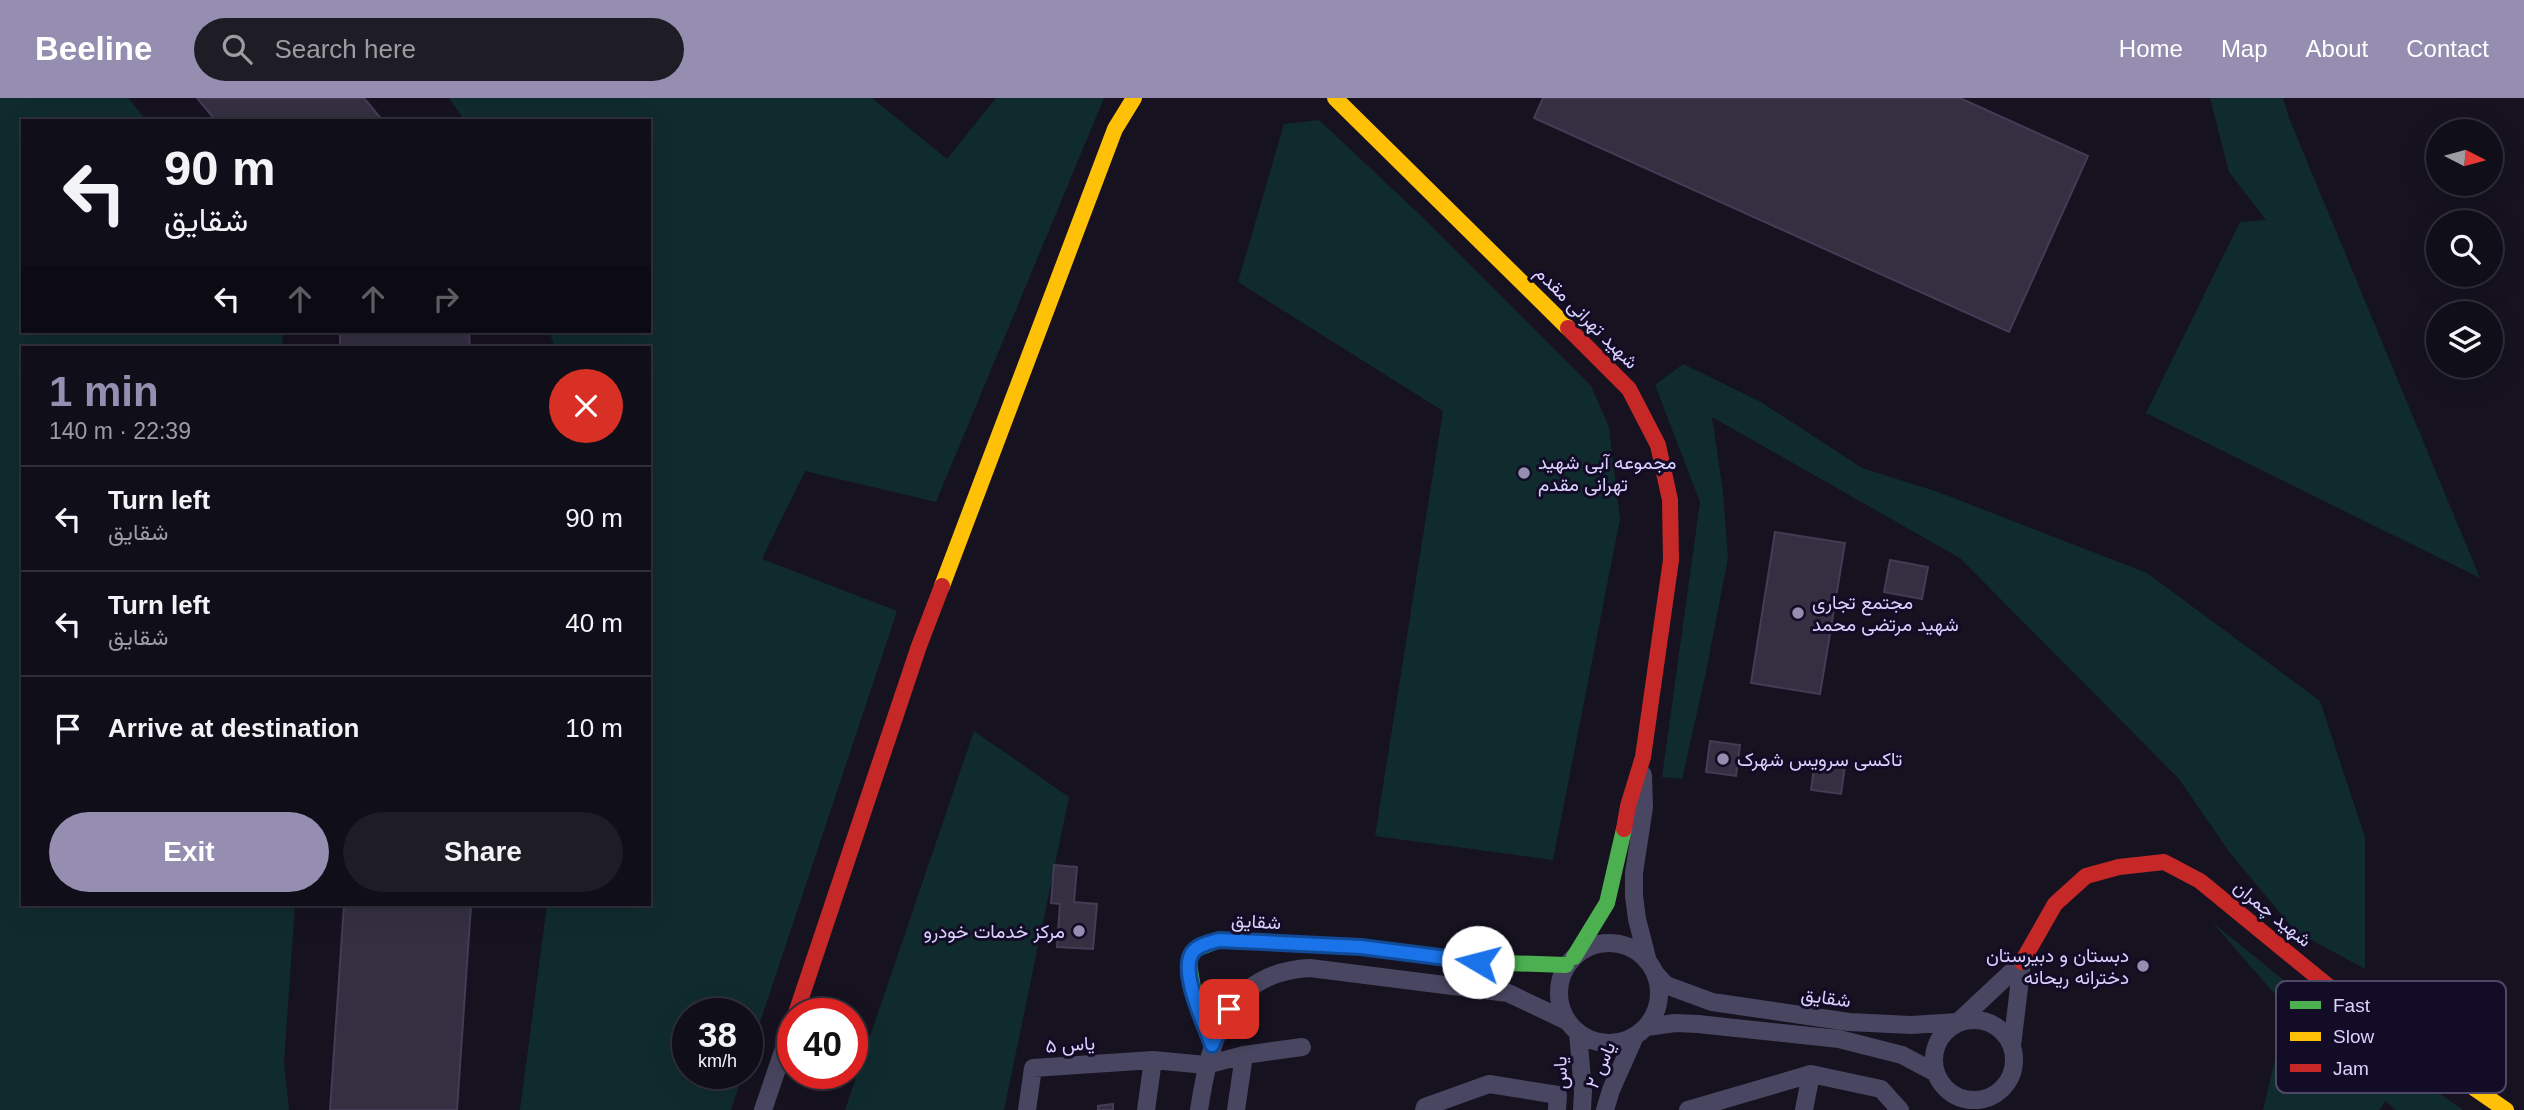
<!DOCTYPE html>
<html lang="en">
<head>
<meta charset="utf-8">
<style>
	body { margin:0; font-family:Arial,Vazirmatn,sans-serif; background:#1e1c25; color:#f1f3f6; height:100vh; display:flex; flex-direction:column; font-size:26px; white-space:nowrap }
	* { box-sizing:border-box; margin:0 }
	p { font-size:23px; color:#9c9ca2 }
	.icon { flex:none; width:38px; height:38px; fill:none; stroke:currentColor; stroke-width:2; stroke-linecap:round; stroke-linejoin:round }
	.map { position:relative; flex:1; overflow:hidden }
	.drawer { position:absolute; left:21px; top:248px; width:630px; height:560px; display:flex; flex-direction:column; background:#100e18; border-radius:0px; box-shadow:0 7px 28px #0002,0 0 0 2px #302e37 }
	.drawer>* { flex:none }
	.top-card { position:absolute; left:21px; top:21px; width:630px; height:214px; border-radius:0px; box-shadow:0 7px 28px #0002,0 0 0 2px #302e37; background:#100e18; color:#f1f3f6; overflow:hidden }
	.needle { width:46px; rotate:96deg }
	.fabs { position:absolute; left:2426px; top:21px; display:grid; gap:14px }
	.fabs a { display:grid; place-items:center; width:77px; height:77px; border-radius:50%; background:#100e18; box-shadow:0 7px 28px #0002,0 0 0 2px #302e37; font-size:35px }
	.speed { position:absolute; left:672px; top:900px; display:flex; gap:14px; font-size:35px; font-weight:700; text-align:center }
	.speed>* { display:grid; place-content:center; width:91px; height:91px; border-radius:50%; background:#100e18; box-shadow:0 7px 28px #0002,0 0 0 2px #302e37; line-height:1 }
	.speed small { font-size:18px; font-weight:400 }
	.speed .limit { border:10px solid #d22; background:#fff; color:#111 }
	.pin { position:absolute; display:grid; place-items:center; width:60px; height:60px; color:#fff; margin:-30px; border-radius:14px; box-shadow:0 4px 10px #0006 }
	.me { position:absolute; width:77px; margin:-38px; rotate:278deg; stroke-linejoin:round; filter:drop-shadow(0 0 5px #0008) }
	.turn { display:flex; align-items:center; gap:24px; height:147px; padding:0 28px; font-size:32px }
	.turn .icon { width:91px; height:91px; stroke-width:2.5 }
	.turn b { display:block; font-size:49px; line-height:60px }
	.lanes { display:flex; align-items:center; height:66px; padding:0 28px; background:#0003; justify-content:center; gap:35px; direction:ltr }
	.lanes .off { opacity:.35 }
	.round { display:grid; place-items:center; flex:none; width:74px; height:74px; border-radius:37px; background:#1e1c25 }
	.head { display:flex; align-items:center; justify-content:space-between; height:119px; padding:0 28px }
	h1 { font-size:42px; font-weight:700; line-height:52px; color:#958eb1 }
	.button { display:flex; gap:14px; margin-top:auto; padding:14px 28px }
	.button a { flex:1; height:80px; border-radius:42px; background:#958eb1; color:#fff; font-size:28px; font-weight:700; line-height:80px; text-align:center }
	.button a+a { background:#1e1c25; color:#f1f3f6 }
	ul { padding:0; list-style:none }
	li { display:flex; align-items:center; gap:21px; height:105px; padding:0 28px; border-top:2px solid #302e37 }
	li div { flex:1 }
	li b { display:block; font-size:26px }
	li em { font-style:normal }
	header { display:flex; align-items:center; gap:42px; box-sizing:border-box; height:98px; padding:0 35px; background:#958eb1; color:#fff }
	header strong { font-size:33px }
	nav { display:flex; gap:38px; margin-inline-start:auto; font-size:24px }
	.search { width:490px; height:63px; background:#1e1c25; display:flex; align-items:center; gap:18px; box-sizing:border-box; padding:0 24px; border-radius:38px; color:#9c9ca2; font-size:26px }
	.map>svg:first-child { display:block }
</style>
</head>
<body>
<header>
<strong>Beeline</strong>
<div class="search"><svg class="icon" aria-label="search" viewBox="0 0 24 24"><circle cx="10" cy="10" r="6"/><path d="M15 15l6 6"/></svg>Search here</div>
<nav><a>Home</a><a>Map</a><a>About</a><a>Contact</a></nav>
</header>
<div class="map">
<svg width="2524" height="1012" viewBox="0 0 2524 1012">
	<rect width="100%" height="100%" fill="#161220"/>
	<path fill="#102b2e" d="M0,0h128l19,23h-124v210h259l1,17h-260v557h272l-11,158 5,47h-289z
		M449,0h423l75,61 49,-61h108l-168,404 -131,-31 -43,88 135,52 -150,450v-48h-59v60h55l-12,37h-211l27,-205h102v-557h-94l-6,-17h100v-210h-184z
		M2210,0h73l6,20 191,460 -334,-165 94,-191 26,-2 -37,-48z
		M1319,22l99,93 173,173 18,41 11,92 -67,341 -178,-24 68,-425 -205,-129 46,-158z
		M1683,266l78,38 101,66 76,24 209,81 173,128 45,136v132l-70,-38 -65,-78 -51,-74 -219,-221 -248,-141 11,75 5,66 -23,119 -23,102 -20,-2 38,-275 -45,-117z
		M974,633l95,66 -65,313h-159z
		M2212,824l123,100 128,88h-67l-11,-9 -6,9h-116l24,-102z"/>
	<path fill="#343042" stroke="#433c55" stroke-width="2" d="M197,0h167l19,23h-167z
		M1543,0h417l128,58 -79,176 -475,-214z
		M340,233h129l1,17h-130z
		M1775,434l70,11 -25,151 -69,-11z
		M1890,462l38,7 -6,32 -38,-7z
		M1710,643l30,4 -4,31 -30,-4z
		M1815,663l30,5 -4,28 -30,-4z
		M1054,767l23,2 -3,35 23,2 -4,45 -36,-2 3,-43 -9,-1z
		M344,807h127l-14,205h-127z
		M1113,1006v6h-15v-4z"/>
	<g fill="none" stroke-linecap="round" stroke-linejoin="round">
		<path stroke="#494661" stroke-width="18" d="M1643,677l1,32 -10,66v23l3,23 11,43
			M1559 895a50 50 0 1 1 100 0a50 50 0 1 1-100 0Z
			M1655,875l11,12 46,17 137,20 62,3 47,-3 64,-60 -10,84
			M1934 962a40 40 0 1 1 80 0a40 40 0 1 1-80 0Z
			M1647,929l28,-4 23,1 141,15 63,16 34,18
			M1578,935l5,58 -1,19
			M763,1012l30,-88
			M1027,1012l6,-42 120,-8 53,5 38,-10
			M1146,1012l7,-50
			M1199,1012c11,-70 27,-138 111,-142l198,25 59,28
			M1236,1012l8,-55 58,-8
			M1424,1012l1,-3 64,-23 69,11 -1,15
			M1605,1012l6,-20 24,-54
			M1688,1012l123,-36
			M1804,1012l7,-36 70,15 19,21"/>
		<path stroke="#4caf50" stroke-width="16" d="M1574,859l33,-54 17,-74
			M1212,947l-17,-45 -6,-36 2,-9 5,-6 23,-9 142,7 116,15 89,3"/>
		<path stroke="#ffc107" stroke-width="16" d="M1335,0l233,230
			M942,488l173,-457 19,-31
			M2391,933l115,79"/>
		<path stroke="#c62828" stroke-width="16" d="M1568,230l61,61 29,56 12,55 1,60 -28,197 -15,49 -4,23
			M2022,864l33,-58 31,-28 33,-9 45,-5 36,19 144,118 47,32
			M796,915l123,-367 23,-60"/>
	</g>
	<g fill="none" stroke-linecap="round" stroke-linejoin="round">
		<g stroke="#114b97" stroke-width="18">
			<path id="route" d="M1229,911l-17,36c-7,-20 -31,-70 -21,-90 5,-10 18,-12 28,-15l142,7 117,15"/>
		</g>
		<use href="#route" stroke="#1a73e8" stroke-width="12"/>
	</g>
	<g fill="#958eb1" stroke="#130c26" stroke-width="2.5">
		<circle cx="1524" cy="375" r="7"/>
		<circle cx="1798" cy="515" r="7"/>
		<circle cx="1723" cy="661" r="7"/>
		<circle cx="1079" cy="833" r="7"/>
		<circle cx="2143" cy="868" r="7"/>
	</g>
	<g text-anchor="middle" stroke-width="6" stroke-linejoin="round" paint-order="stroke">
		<g font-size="19" fill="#dad1ff" stroke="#130c26">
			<text transform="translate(1587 219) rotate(45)" y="7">شهید تهرانی مقدم</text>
			<text transform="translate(2273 815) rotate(39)" y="7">شهید چمران</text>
			<text transform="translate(1256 823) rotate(3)" y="7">شقایق</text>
			<text transform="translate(1826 899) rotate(8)" y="7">شقایق</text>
			<text transform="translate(1070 946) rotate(-4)" y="7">یاس ۵</text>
			<text transform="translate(1600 967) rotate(-67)" y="7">یاس ۲</text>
			<text transform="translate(1560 975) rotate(-93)" y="7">یاس</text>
		</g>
		<g font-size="19" fill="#dad1ff" stroke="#130c26" text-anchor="start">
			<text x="1538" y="371">مجموعه آبی شهید<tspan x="1538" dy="22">تهرانی مقدم</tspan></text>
			<text x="1812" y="511">مجتمع تجاری<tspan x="1812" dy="22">شهید مرتضی محمد</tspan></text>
			<text x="1737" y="668">تاکسی سرویس شهرک</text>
			<text x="1065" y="840" text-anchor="end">مرکز خدمات خودرو</text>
			<text x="2129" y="864" text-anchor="end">دبستان و دبیرستان<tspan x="2129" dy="22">دخترانه ریحانه</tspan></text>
		</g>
	</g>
	<rect x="2276" y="883" width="230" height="112" rx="10" fill="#130c26" stroke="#4f4767" stroke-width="2"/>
	<rect x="2290" y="903" width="31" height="8" fill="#4caf50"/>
	<rect x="2290" y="934" width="31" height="9" fill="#ffc107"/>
	<rect x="2290" y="966" width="31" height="8" fill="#c62828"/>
	<g font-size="19" fill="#dad1ff">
		<text x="2333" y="914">Fast</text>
		<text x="2333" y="945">Slow</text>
		<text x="2333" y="977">Jam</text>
	</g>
</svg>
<div class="fabs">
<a><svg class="needle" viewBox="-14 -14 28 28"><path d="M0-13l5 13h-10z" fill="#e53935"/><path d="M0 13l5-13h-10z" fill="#9c9ca2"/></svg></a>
<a><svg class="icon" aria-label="search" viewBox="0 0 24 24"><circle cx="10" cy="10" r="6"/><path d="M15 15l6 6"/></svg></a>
<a><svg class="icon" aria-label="layers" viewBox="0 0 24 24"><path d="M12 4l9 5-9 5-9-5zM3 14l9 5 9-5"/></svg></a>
</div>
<div class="speed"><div>38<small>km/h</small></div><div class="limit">40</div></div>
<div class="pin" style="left:1229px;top:911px;background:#d93025"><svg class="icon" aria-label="arrive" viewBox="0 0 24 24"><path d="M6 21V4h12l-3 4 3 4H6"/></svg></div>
<svg class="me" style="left:1478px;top:864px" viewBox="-20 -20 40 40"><circle r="19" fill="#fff"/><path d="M0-13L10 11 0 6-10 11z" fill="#1a73e8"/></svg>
<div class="top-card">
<div class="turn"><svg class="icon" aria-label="left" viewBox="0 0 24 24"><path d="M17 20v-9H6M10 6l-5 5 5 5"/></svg><div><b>90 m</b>شقایق</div></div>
<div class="lanes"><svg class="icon" aria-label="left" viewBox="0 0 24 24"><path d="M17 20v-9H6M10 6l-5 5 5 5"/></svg><svg class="icon off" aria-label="ahead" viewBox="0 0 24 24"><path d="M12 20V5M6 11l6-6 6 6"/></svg><svg class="icon off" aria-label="ahead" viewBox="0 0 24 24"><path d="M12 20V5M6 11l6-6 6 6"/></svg><svg class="icon off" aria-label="right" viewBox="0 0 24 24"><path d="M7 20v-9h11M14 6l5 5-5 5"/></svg></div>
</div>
<section class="drawer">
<div class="head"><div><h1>1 min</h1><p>140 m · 22:39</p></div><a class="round" style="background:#d93025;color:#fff"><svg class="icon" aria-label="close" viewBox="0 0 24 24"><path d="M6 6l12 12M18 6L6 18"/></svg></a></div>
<ul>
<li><svg class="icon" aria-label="left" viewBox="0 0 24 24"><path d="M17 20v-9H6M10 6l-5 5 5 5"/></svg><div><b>Turn left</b><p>شقایق</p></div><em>90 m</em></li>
<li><svg class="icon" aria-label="left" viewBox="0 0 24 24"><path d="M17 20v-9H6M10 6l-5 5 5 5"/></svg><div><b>Turn left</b><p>شقایق</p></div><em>40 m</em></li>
<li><svg class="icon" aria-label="arrive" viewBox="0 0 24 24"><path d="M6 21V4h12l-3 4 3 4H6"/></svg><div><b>Arrive at destination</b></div><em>10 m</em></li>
</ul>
<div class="button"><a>Exit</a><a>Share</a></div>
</section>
</div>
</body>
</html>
